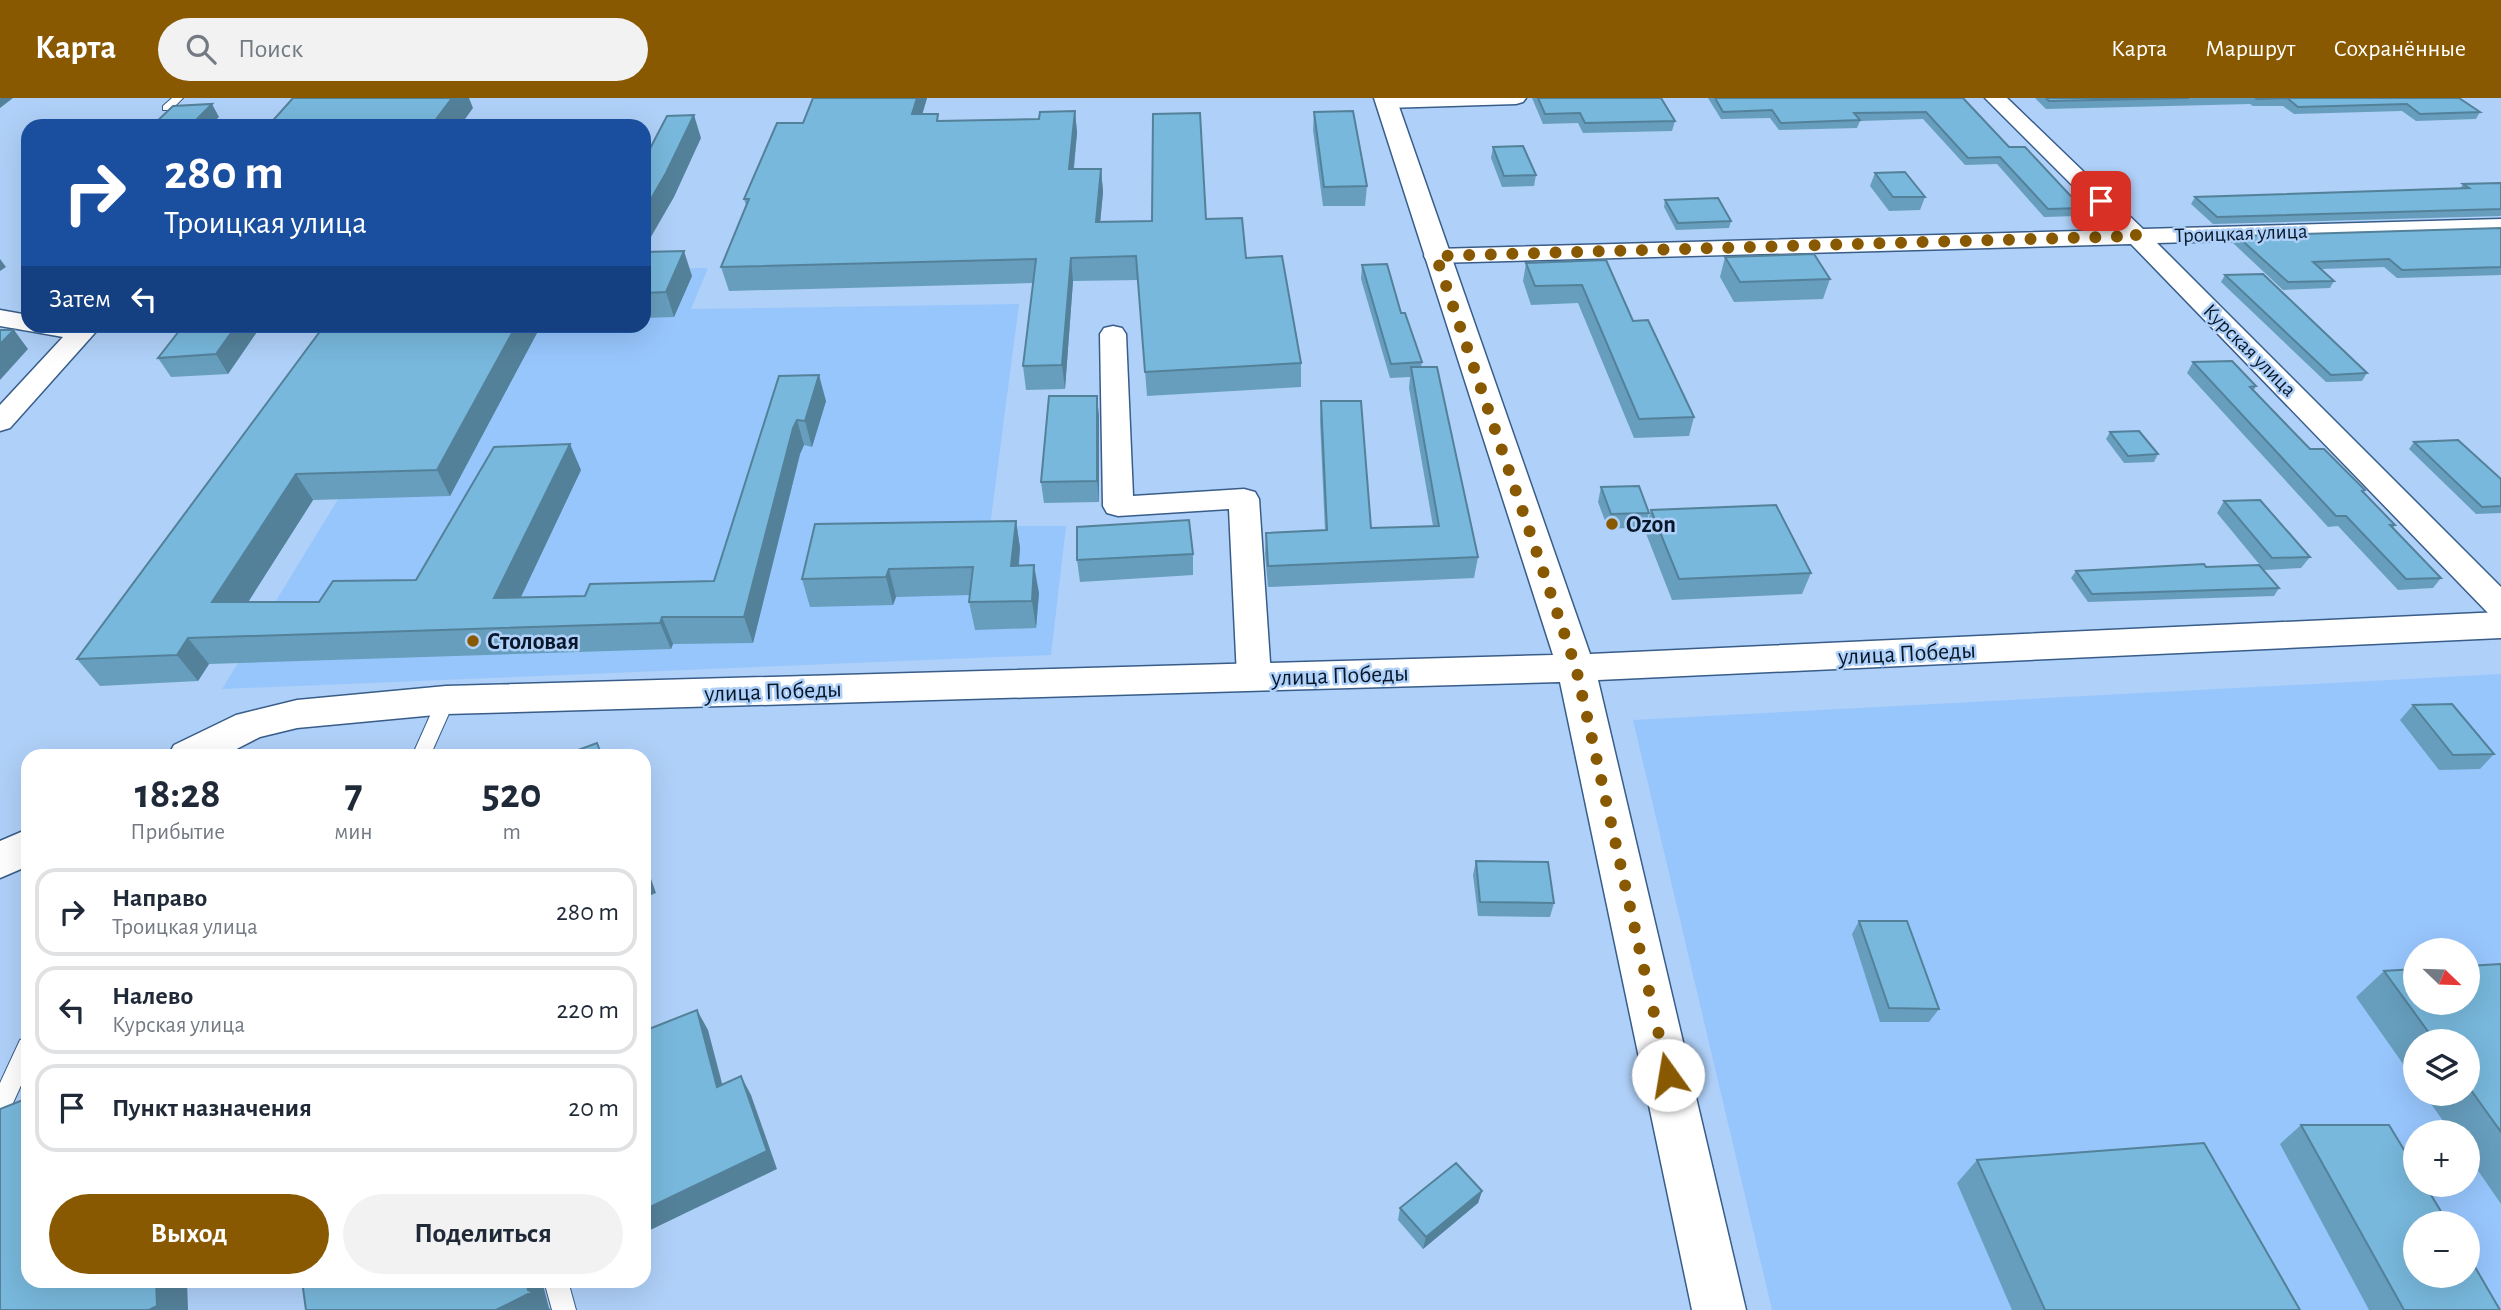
<!DOCTYPE html>
<html lang="ru">
<head>
<meta charset="utf-8">
<style>
	body { margin:0; font-family:"Alegreya Sans",sans-serif; background:#f2f2f3; color:#1f2937; height:100vh; display:flex; flex-direction:column; font-size:26px; white-space:nowrap }
	* { box-sizing:border-box; margin:0 }
	p { font-size:23px; color:#747a83 }
	.icon { flex:none; width:38px; height:38px; fill:none; stroke:currentColor; stroke-width:2; stroke-linecap:round; stroke-linejoin:round }
	.map { position:relative; flex:1; overflow:hidden }
	.details { position:absolute; left:21px; top:651px; width:630px; height:539px; display:flex; flex-direction:column; background:#fff; border-radius:21px; box-shadow:0 7px 28px #0002 }
	.details>* { flex:none }
	.top-card { position:absolute; left:21px; top:21px; width:630px; height:214px; border-radius:21px; box-shadow:0 7px 28px #0002; background:#1a4fa0; color:#fff; overflow:hidden }
	.needle { width:46px; rotate:113deg }
	.fabs { position:absolute; left:2403px; top:840px; display:grid; gap:14px }
	.fabs a { display:grid; place-items:center; width:77px; height:77px; border-radius:50%; background:#fff; box-shadow:0 7px 28px #0002; font-size:35px }
	.pin { position:absolute; display:grid; place-items:center; width:60px; height:60px; color:#fff; margin:-30px; border-radius:14px; box-shadow:0 4px 10px #0006 }
	.me { position:absolute; width:77px; margin:-38px; rotate:347deg; stroke-linejoin:round; filter:drop-shadow(0 0 5px #0008) }
	.turn { display:flex; align-items:center; gap:24px; height:147px; padding:0 28px; font-size:32px }
	.turn .icon { width:91px; height:91px; stroke-width:2.5 }
	.turn b { display:block; font-size:49px; line-height:60px }
	.then { display:flex; align-items:center; height:66px; padding:0 28px; background:#0003; gap:14px; font-size:26px }
	.eta { display:flex; justify-content:space-evenly; align-items:center; height:119px; text-align:center }
	.eta b { font-size:42px; font-weight:700; line-height:49px }
	.button { display:flex; gap:14px; margin-top:auto; padding:14px 28px }
	.button a { flex:1; height:80px; border-radius:42px; background:#885900; color:#fff; font-size:28px; font-weight:700; line-height:80px; text-align:center }
	.button a+a { background:#f2f2f3; color:#1f2937 }
	ul { padding:0; list-style:none }
	li { display:flex; align-items:center; gap:21px; height:88px; margin:0 14px 10px; padding:0 14px; border:4px solid #e0e1e3; border-radius:21px }
	li div { flex:1 }
	li b { display:block; font-size:26px }
	li em { font-style:normal }
	header { display:flex; align-items:center; gap:42px; box-sizing:border-box; height:98px; padding:0 35px; background:#885900; color:#fff }
	header strong { font-size:33px }
	nav { display:flex; gap:38px; margin-inline-start:auto; font-size:24px }
	.search { width:490px; height:63px; background:#f2f2f3; display:flex; align-items:center; gap:18px; box-sizing:border-box; padding:0 24px; border-radius:38px; color:#747a83; font-size:26px }
	.map>svg:first-child { display:block }
</style>
</head>
<body>
<header>
<strong>Карта</strong>
<div class="search"><svg class="icon" aria-label="search" viewBox="0 0 24 24"><circle cx="10" cy="10" r="6"/><path d="M15 15l6 6"/></svg>Поиск</div>
<nav><a>Карта</a><a>Маршрут</a><a>Сохранённые</a></nav>
</header>
<div class="map">
<svg width="2501" height="1212" viewBox="0 0 2501 1212">
	<rect width="100%" height="100%" fill="#afd0f8"/>
	<path fill="#97c6fd" fill-rule="evenodd" d="M708,170l-17,41 328,-5 -29,222h76l-15,129 -829,34 222,-363h200v-57z
		M2501,576v636h-729l-139,-590zM2415,852h53v53h-53zM2415,943h53v53h-53zM2415,1034h53v53h-53zM2415,1125h53v53h-53z"/>
	<g fill="none" stroke-linecap="round" stroke-linejoin="round">
		<g stroke="#385d89" stroke-width="2">
			<path id="lane" d="M172,0h11l-12,12h-8v-4z
				M446,596l6,1 3,5 -25,56h-18l25,-56 3,-5z
				M28,939v33l-20,44 -8,3v-34l20,-43z
				M544,1183h24l8,29h-24z"/>
		</g>
		<g stroke="#385d89" stroke-width="3">
			<path id="street" d="M1378,0h148l-3,4 -7,2 -130,4 -7,-2 -3,-4z
				M1985,0h22l136,131 358,-10v14l-344,10 344,344v30l-12,-3 -358,-370 -695,19 -9,-2 -3,-5 3,-5 9,-2 681,-19z
				M0,212l28,5v11h73l-91,102 -10,3v-26l63,-68c-22,-4 -40,-7 -63,-11z
				M1113,228l9,2 4,6 7,162 111,-7 11,3 4,7 12,178 -5,9 -12,3 -12,-3 -5,-9 -8,-168 -111,7 -11,-3 -4,-7 -3,-172 4,-6z"/>
		</g>
		<g stroke="#385d89" stroke-width="3">
			<path id="secondary" d="M1374,0h22l194,556 911,-42v26l-903,42 148,630h-54l-132,-628 -1114,32 -149,14 -37,9 -37,19h-55l6,-11 62,-30 61,-15 149,-14 1107,-31z
				M28,731v37l-28,12v-37z"/>
		</g>
		<use href="#lane" fill="#fff" fill-rule="evenodd"/>
		<use href="#street" fill="#fff" fill-rule="evenodd"/>
		<use href="#secondary" fill="#fff" fill-rule="evenodd"/>
	</g>
	<path fill="#679ebd" d="M813,0h114l-5,16 18,7 99,-2 36,-8 2,22 -3,36h27l2,23 -3,30 106,-3 40,39 55,105v24l-154,9 -9,-116 -65,1 -8,108 -39,1 -3,-24 10,-83 -304,8 -8,-24 25,-62 -2,-6 59,-76z
		M1532,0h129l14,23 -3,10 -89,2 -5,-10 -35,1z
		M1708,0h255l46,49 73,61 -3,8 -35,1 -47,-53 -32,1 -42,-46 -63,2 -3,7 -78,2 -9,-12 -49,1z
		M2035,0h424l21,14 -4,7 -60,2 -14,-10 -108,3 -11,-8h-30l-3,-2 -204,5z
		M1314,14l53,74 -2,20h-42l-10,-76z
		M1493,49l43,28 -2,11 -32,1 -11,-29z
		M1875,75l50,24 -5,13 -31,1 -19,-25z
		M2501,85v33l-288,8 -22,-20 4,-7 265,-8 3,-5z
		M1665,102l66,21 -2,7 -53,2 -12,-23z
		M2501,130v47l-104,3 -13,-11 -63,2 13,12 -4,7 -47,2 -50,-47 4,-7z
		M644,154l48,24 -18,41 -29,1 -1,2z
		M1725,159l105,22 -7,20 -89,3 -14,-25z
		M1606,162l27,61 61,96 -5,19 -55,2 -56,-135 -47,2 -8,-24 3,-18z
		M1362,167l39,48 21,49 -1,5 57,190 -4,21 -206,9 -3,-33 1,-21 59,-3 -5,-109 1,-20 50,127 62,-2 -24,-138 1,-11 -20,1 -29,-99z
		M2225,177l142,98 -5,8 -36,1 -105,-100z
		M261,228l-33,48 -57,3 -13,-19z
		M324,228h318l-2,4 -103,3 -87,163 -137,4 -65,102h71l97,-22 165,-110 -60,127 64,-1 129,-15 65,-205 47,25 -14,46 -8,-2 -4,9 -47,189 -80,1 -2,5 -462,15 -11,17 -98,5 -23,-27z
		M2193,264l63,24 -2,4 56,59 55,41 -1,2 31,33 -2,3 48,50 -8,10 -35,2 -60,-64 -10,1 -141,-154z
		M1097,298l2,21v85l-55,1 -3,-21z
		M2110,334l48,22 -4,8 -30,1 -18,-24z
		M2414,344l87,37v34l-25,1 -67,-65z
		M1601,389l48,26 -3,14 -38,2 -10,-27z
		M2224,403l86,56 -9,11 -37,2 -47,-57z
		M1651,412l160,63 -9,21 -130,6 -27,-69z
		M1016,423l4,27 -1,18 20,27 -3,35 -61,2 -6,-28 1,-7 -74,2 -3,8 -83,2 -8,-28z
		M1193,456v21l-113,7 -3,-22z
		M2206,469l73,21 -5,8 -186,6 -17,-24 5,-7z
		M2413,607l81,49 -14,15 -41,1 -39,-50z
		M1476,763l78,42 -4,14 -72,-1 -5,-41z
		M1859,823l80,88 -10,13h-49l-28,-88z
		M2501,866v240l-33,-48v-24h-17l-27,-38h44v-53h-53v40l-59,-84 28,-26z
		M2301,1027l199,185h-131l-89,-166z
		M1977,1062l323,150h-288l-55,-127z
		M1482,1093l-4,12 -55,46 -25,-29 2,-12z"/>
	<path fill="#54819a" d="M0,0h13l-13,10z
		M452,0h17l4,10 -13,18h-29z
		M917,0h10l-11,38 -4,-22z
		M212,6l7,13 -9,9h-20z
		M1075,13l2,22 -6,59 -2,-23z
		M694,17l7,23 -27,59 -30,52v-38z
		M1101,71l2,23 -5,54 -2,-24z
		M684,153l8,25 -18,41 -8,-25z
		M1071,160l2,23 -8,108 -3,-24z
		M0,161l6,8 -6,4z
		M236,228h25l-33,48 -12,-20z
		M516,228h17l4,7 -87,163 -13,-26z
		M14,232l14,19 -28,31v-36z
		M819,277l7,26 -14,46 -7,-26z
		M1097,298l2,21v85l-2,-21z
		M797,322l7,25 -4,9 -47,189 -9,-26 49,-189z
		M570,346l11,26 -73,154 -14,-26z
		M296,376l17,26 -82,129 -19,-27z
		M1016,423l4,27 -4,45 -5,-27z
		M1034,467l5,28 -3,35 -4,-27z
		M889,471l7,28 -3,8 -7,-28z
		M662,519l11,27 -2,5 -11,-26z
		M188,540l21,26 -11,17 -21,-26z
		M644,761l12,34 -12,5z
		M697,912l11,20 20,76 -11,-19z
		M741,978l10,19 26,74 -133,64v-23z
		M1482,1093l-4,12 -55,46 3,-12z
		M156,1183h31l1,29h-39z
		M526,1183h16l7,27 2,2h-55l32,-20z"/>
	<path fill="#78b8dc" stroke="#54819a" stroke-width="2" d="M293,0h159l-21,28h-163z
		M813,0h104l-5,16h26l-1,7 102,-2 1,-7 35,-1 -6,58h32l-5,53 56,-1 1,-107 47,-1 6,106 36,-1 4,40 36,-2 19,107 -156,9 -9,-116 -65,2 -9,107 -39,1 13,-107 -315,8 28,-68h-5l33,-76h26z
		M1538,0h123l14,23 -90,2 -5,-10 -35,1z
		M1715,0h248l46,49h16l57,61 -34,1 -48,-52 -32,1 -42,-46 -72,1 6,7 -79,3 -9,-13 -49,2z
		M2046,0h143l-140,3z
		M2255,0h204l21,14 -60,2 -13,-10 -109,3 -11,-9 -30,1z
		M212,6l-22,22h-38l21,-20z
		M1353,13l14,75 -43,1 -10,-75z
		M694,17l-28,58 -22,38v-51l23,-44z
		M1523,48l13,29 -32,1 -11,-29z
		M1905,74l20,25h-32l-18,-24z
		M2501,85v26l-284,8 -22,-20 274,-9 -6,-4z
		M1718,100l13,23 -53,2 -13,-23z
		M2501,130v39l-99,3 -13,-11 -76,3 21,19 -46,1 -51,-46z
		M684,153l-18,41 -22,1v-41z
		M1814,156l16,25 -90,3 -15,-25z
		M1606,162l27,61 15,-1 46,97 -55,2 -57,-134 -47,1 -9,-23z
		M1387,166l14,49h4l17,49 -31,2 -29,-99z
		M2263,176l104,99 -36,2 -106,-100z
		M183,228h53l-20,28 -58,4z
		M324,228h192l-79,144 -141,4 -84,128h107l14,-21 83,-1 78,-133 76,-3 -76,154 91,-2 5,-12 124,-3 65,-205 40,-1 -14,46 -8,-1 -4,8 -49,189h-82l-2,6 -472,15 -11,17 -100,4z
		M0,232h14l-14,14z
		M2232,263l24,25 -6,1 60,62h14l41,41 -3,1 33,34h-5l51,53 -35,1 -60,-63h-10l-143,-154z
		M1411,269h26l41,190 -210,9 -2,-33 61,-3 -6,-129h40l10,127 68,-2z
		M1049,298h48v85l-56,1z
		M2139,333l19,23 -30,2 -18,-24z
		M2458,342l43,39v27l-19,1 -68,-65z
		M1639,388l10,27 -38,1 -10,-27z
		M2260,402l50,57 -38,1 -48,-57z
		M1776,407l35,68 -132,6 -28,-69z
		M1189,422l4,34 -116,6v-33z
		M1016,423l-5,45 23,-1 -2,36 -63,1 4,-35 -84,2 -3,8 -84,2 13,-55z
		M2204,466l2,3 53,-2 20,23 -187,6 -16,-23z
		M2452,606l42,50 -41,1 -40,-50z
		M597,645l5,13h-40z
		M1476,763l72,1 6,41 -74,-1z
		M1859,823h48l32,88 -50,-1z
		M2501,866v168l-33,-46v-45h-33l-51,-70 31,-2v34h53v-37z
		M697,912l20,77 24,-11 26,75 -123,59v-179z
		M28,1000v183h128l1,25 -8,4h-149v-201z
		M2301,1027h88l26,43v17h10l23,38h-33v53h53v-21l32,55h-96z
		M2204,1045l96,167h-255l-68,-150z
		M1456,1065l26,28 -56,46 -26,-29z
		M302,1183h224l2,9 4,2 -36,18h-190z"/>
	<g fill="none" stroke-linecap="round" stroke-linejoin="round">
		<path stroke="#885900" stroke-width="12" stroke-dasharray="0 21.6" d="M1668,977l-92,-407 -140,-412 701,-20 -36,-35"/>
	</g>
	<g fill="#885900" stroke="#afd0f8" stroke-width="2.5">
		<circle cx="1612" cy="426" r="7"/>
		<circle cx="473" cy="543" r="7"/>
	</g>
	<g text-anchor="middle" stroke-width="5" stroke-linejoin="round" paint-order="stroke">
		<g font-size="21" fill="#08182a" stroke="#afd0f8">
			<text transform="translate(2241 135) rotate(-2)" y="7">Троицкая улица</text>
			<text transform="translate(2250 252) rotate(45)" y="7">Курская улица</text>
		</g>
		<g font-size="24" font-weight="bold" fill="#08182a" stroke="#afd0f8" text-anchor="start">
			<text x="1626" y="434">Ozon</text>
			<text x="487" y="551">Столовая</text>
		</g>
		<g font-size="24" fill="#08182a" stroke="#afd0f8">
			<text transform="translate(1907 555) rotate(-3)" y="8">улица Победы</text>
			<text transform="translate(1340 577) rotate(-2)" y="8">улица Победы</text>
			<text transform="translate(773 593) rotate(-2)" y="8">улица Победы</text>
		</g>
	</g>
</svg>
<div class="fabs">
<a><svg class="needle" viewBox="-14 -14 28 28"><path d="M0-13l5 13h-10z" fill="#e53935"/><path d="M0 13l5-13h-10z" fill="#747a83"/></svg></a>
<a><svg class="icon" aria-label="layers" viewBox="0 0 24 24"><path d="M12 4l9 5-9 5-9-5zM3 14l9 5 9-5"/></svg></a>
<a>+</a>
<a>−</a>
</div>
<div class="pin" style="left:2101px;top:103px;background:#d93025"><svg class="icon" aria-label="arrive" viewBox="0 0 24 24"><path d="M6 21V4h12l-3 4 3 4H6"/></svg></div>
<svg class="me" style="left:1668px;top:977px" viewBox="-20 -20 40 40"><circle r="19" fill="#fff"/><path d="M0-13L10 11 0 6-10 11z" fill="#885900"/></svg>
<div class="top-card">
<div class="turn"><svg class="icon" aria-label="right" viewBox="0 0 24 24"><path d="M7 20v-9h11M14 6l5 5-5 5"/></svg><div><b>280 m</b>Троицкая улица</div></div>
<div class="then">Затем<svg class="icon" aria-label="left" viewBox="0 0 24 24"><path d="M17 20v-9H6M10 6l-5 5 5 5"/></svg></div>
</div>
<section class="details">
<div class="eta">
<div><b>18:28</b><p>Прибытие</p></div>
<div><b>7</b><p>мин</p></div>
<div><b>520</b><p>m</p></div>
</div>
<ul>
<li><svg class="icon" aria-label="right" viewBox="0 0 24 24"><path d="M7 20v-9h11M14 6l5 5-5 5"/></svg><div><b>Направо</b><p>Троицкая улица</p></div><em>280 m</em></li>
<li><svg class="icon" aria-label="left" viewBox="0 0 24 24"><path d="M17 20v-9H6M10 6l-5 5 5 5"/></svg><div><b>Налево</b><p>Курская улица</p></div><em>220 m</em></li>
<li><svg class="icon" aria-label="arrive" viewBox="0 0 24 24"><path d="M6 21V4h12l-3 4 3 4H6"/></svg><div><b>Пункт назначения</b></div><em>20 m</em></li>
</ul>
<div class="button"><a>Выход</a><a>Поделиться</a></div>
</section>
</div>
</body>
</html>
